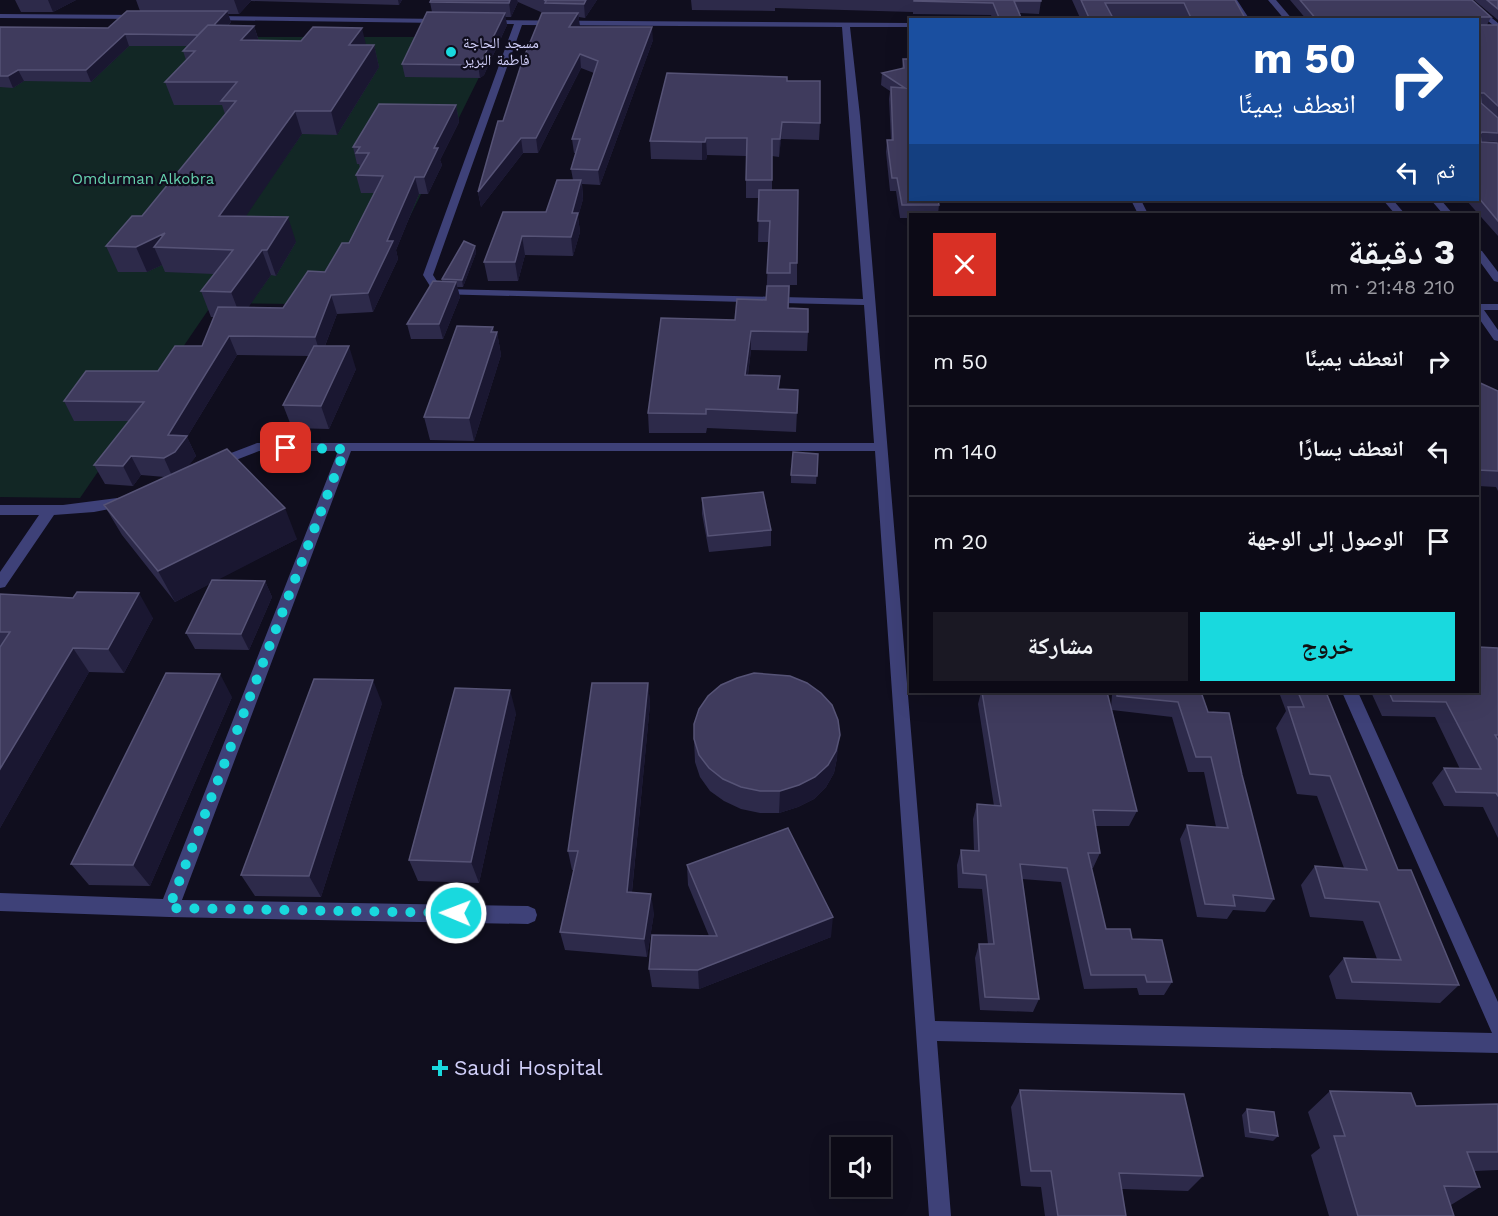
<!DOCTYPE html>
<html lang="ar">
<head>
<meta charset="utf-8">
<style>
	body { margin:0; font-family:"Work Sans","Noto Naskh Arabic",sans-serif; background:#1a1823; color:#f1f3f6; direction:rtl; height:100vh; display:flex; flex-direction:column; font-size:22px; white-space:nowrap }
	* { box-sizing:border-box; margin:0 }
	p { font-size:20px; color:#9a9aa1 }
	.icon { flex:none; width:33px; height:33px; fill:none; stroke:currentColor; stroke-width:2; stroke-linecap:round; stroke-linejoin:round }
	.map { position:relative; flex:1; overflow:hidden; direction:ltr }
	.panel { position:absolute; left:909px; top:213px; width:570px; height:480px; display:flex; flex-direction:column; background:#0c0a16; border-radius:0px; box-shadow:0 6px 24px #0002,0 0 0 2px #2c2b35; direction:rtl }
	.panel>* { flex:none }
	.hud { position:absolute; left:909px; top:18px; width:570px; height:183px; border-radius:0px; box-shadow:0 6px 24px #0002,0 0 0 2px #2c2b35; direction:rtl; background:#1a4fa0; color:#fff; overflow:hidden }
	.fabs { position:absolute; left:831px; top:1137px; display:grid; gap:12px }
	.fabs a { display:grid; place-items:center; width:60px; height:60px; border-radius:0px; background:#0c0a16; box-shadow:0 6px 24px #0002,0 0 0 2px #2c2b35; font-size:30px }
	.pin { position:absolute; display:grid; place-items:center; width:51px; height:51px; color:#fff; margin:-26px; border-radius:12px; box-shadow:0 3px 9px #0006 }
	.me { position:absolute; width:66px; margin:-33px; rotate:271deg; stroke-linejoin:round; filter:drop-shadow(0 0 4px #0008) }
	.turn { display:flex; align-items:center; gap:21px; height:126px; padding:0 24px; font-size:27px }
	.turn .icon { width:78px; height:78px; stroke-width:2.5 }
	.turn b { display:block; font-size:42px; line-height:51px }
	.then { display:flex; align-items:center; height:57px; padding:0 24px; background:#0003; gap:12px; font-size:22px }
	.round { display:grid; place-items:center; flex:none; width:63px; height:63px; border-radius:0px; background:#1a1823 }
	.head { display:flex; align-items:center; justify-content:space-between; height:102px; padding:0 24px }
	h1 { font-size:36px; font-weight:700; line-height:45px }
	.action { display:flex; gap:12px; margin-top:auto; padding:12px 24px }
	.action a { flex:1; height:69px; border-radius:0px; background:#19d9de; color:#111; font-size:24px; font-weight:700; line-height:69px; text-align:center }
	.action a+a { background:#1a1823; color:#f1f3f6 }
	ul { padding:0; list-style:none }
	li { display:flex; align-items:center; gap:18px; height:90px; padding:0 24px; border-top:2px solid #2c2b35 }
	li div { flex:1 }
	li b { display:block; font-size:22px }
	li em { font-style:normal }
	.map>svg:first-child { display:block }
</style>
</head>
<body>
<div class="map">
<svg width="1498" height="1216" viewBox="0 0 1498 1216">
	<rect width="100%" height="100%" fill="#100e1e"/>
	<path fill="#122725" d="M0,37h499l-133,268 -153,-2 -133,195 -80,-1z"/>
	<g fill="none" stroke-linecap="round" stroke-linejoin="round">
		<path fill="#3e4178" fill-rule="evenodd" d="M1229,0h8l13,20h-7z
			M1268,0h8l17,20h-8z
			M1462,0h8l28,23v6z
			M0,14l138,1 4,2 -4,2 -138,-1z
			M210,16l231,3 4,2 -4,2 -234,-3 -1,-2z
			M486,20l424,3v4h-60l10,89 75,905 557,12 -150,-341h16l140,310v51l-561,-12 14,175h-22l-54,-765h-524l-169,449 346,6 7,3 2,6 -2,6 -7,3 -359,-7 -169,-6v-18l163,6 175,-448h-79l-44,17 -5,-1 -2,-3 2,-3 47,-18h617l-10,-138 -429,-11 -12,-19 91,-251h-31v-4zM522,25l320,2 21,272 -421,-10 -9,-14z
			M1131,200h10l7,14h-10z
			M1383,200h10l12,14h-10z
			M1431,200h10l12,14h-10z
			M1478,250l4,1 16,21v10l-4,-1 -16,-22z
			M1478,304h20v6h-14l14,20v11l-4,-1 -16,-23z
			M125,497l5,2 2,3 -2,3 -36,7 -40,3 -49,72 -5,1v-16l39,-57h-39v-10h63z"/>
	</g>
	<path fill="#2d2a4a" d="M15,0h61l-23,12h-32z
		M136,0h266l-3,5 -148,-4 -12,13h-11l3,8 -3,4h26l5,15 115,4 5,22 -42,68 -35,-1 -57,82 51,26 -20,34 -5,-1 -23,32 35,1 42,-36 24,-29 25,-50h-13l-5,-18 4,-7 -1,-4h-2l-4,-17 103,-42 3,17 -19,38 2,5 -14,29h-9l-23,56 2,9 -25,53 -36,2 -12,32 31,23 -27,60 -37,-1 -9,-23 26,-49 -72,-1 -50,82 9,19 -8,10 109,73 -81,41 49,1 7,16 -23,53 -54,-1 -9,-16 25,-50 -36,19 -53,-67 -18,-30 61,-28 -24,-2 -8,11 -28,-2 -11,-19 35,-44h-55l-10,-20 94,-30 44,-25 12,-29h-3l-10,-26 13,-17 -49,-2 -3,-7 -15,7h-29l-12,-26 36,-30 83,-102 -3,-9h-48l-9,-23 21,-22 -3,-9 4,-5h-58l-38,36 -67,-1 -11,7 -13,-1v-60l108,1 32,-17z
		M431,0h166l-12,18 -6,-1v10l74,13 -53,145 -18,-1 1,15 -5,18 2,15 -7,24 -48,-1 -7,26h-30l-4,-19 62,-50 27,-32 -2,-11 5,-16h-2l-2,-14 22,-66 -13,-5 -43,85h-15l-42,54 -3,-15 25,-71 40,-108 -25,-11 -7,15h-6l2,8 -23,50 -4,3 -75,-1 -3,-13 30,-52 -2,-10z
		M691,0h350v1l-2,13 -19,-1 2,7h-29l-2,-5 -78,-1v-2l-138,-4v3l-83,-1z
		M1072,0h163l11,20h-65l-1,-3 -68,-1 2,4h-33z
		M1290,0h182l19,17 -4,8h11v117l-17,-1 17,2v93l-32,-36h12v-180h-171z
		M1474,0h24v20z
		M903,59l7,141 29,5 -1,9h-28v4h-10l-4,-27h-6l-4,-39 1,-12h4l-2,-41 1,-8 -9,-6 1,-12 20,-4z
		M787,81l33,42 -1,17 -38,-1 -2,18 -7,-1v34l25,73v22h-7l-1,23 19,24 -1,19 -56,-1 -3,25 32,1 -1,13 19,1 -2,42 -89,-4 -1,5h-57l-1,-20 87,-93 31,-20 3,-58h-11l1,-44h-13v-42l-39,-1 -1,5h-4l-51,-1 -1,-18z
		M475,246l1,7 -13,34h-6l3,10 -17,42h-32l-4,-15 35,-43v-2z
		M493,327l1,5h3l4,23 -27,86 -44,-1 -6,-23z
		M1478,382l20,9v100l-2,-4 -18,-1z
		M818,454l-2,30 -25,-1v-8z
		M702,498l69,32v16l-62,6 -7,-38z
		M0,594l153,24 -29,55 -35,-1 -89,156z
		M1498,648v190l-15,-31 -39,-1 -12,-23 12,-15 16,1 -25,-52 -53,-1 -11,-24h107z
		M648,683l2,21 -18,188 22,21 -7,44 -82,-7 -5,-18 14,-62h-2l-4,-19z
		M981,692h126l4,16 1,-13 1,-3h88l7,20 34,63 32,124 -9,13 -32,-2 -6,9 -30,-2 -17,-78 7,-14 29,2 -12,-55h-16l-16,-55 -60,-7 25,101 -8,15h-34l5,27 -7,15h-2l15,61 26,10 40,43 -8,13h-25l-2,-7 -53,1 -23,-107 -39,-3 17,120 -6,13 -53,-2 -5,-52 4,-14h9l-6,-55 -24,-1 -1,-23 4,-15 13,1 -1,-32 4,-15 17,2 -16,-102z
		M1281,692h45l72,178 61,115 -19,18 -104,-4 -7,-23 15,-18 33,1 -14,-38 -53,-4 -9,-32 14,-19 29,2 -27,-72 -20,-2 -21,-66 10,-17 -6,-16z
		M232,697l-82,189 -61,-1 -18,-21z
		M382,703l-61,194 -66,-1 -14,-21z
		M516,713l-37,170 -61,-2 -9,-21z
		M694,739l143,19 -3,15 -8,14 -12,12 -16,8 -19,6h-19l-19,-4 -17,-8 -14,-10 -10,-14 -5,-15z
		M687,865l144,72 -132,52 -47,-2 -3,-18 60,-33 -21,-51z
		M1020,1090l183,86 -15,15 -66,-2 4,27h-81l-4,-29 -20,-1 -10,-79z
		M1330,1091l86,15 82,-2v66l-24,1 6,16 -29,18 3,11h-125l-18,-61 9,-7 -12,-36z
		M1247,1109l31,27 -5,5 -28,-4 -3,-22z"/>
	<path fill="#1a1731" d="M48,0h28l-23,12z
		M234,0h17v1l-12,13z
		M398,0h4l-3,5z
		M510,0h7l1,2 -7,15 -2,-14z
		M586,0h11l-12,18 -1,-14z
		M227,11l4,11 -23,25 -4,-12z
		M505,13l2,12 -23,50 -4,3 -2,-13z
		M578,13l2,13 -10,14 -1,-13z
		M254,26l7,22 -20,-8z
		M652,27l1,13 -53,145 -2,-15z
		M362,28l5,21 -18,-4z
		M125,34l4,12 -38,36 -5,-12z
		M374,45l5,22 -42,68 -6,-24z
		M580,54l1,14 -43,85 -2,-15z
		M18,70l6,11 -11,7 -5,-12z
		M456,105l3,17 -19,38 2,5 -14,29 -4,-17 10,-29z
		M295,111l7,23 -73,107 -10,-25z
		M782,122l-1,17 -2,18 1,-18z
		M521,138l2,15 -42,54 -3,-15z
		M706,138l1,17 -1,5h-4v-18z
		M415,177l4,17 -23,56 2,9 -25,53 -5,-19 19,-52z
		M581,180l2,19 -5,18 2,15 -7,24 -2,-19 1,-24z
		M288,217l8,25 -20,34 -9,-26z
		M165,233l-11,14 8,18 -15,7 -11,-25z
		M522,236l3,19 -7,26 -3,-19z
		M475,246l1,7 -13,34 -1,-7z
		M262,250l9,25 -30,43 -10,-26z
		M456,282l4,15 -17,42 -4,-15z
		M331,295l6,19 -16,42 -6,-19z
		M493,327l2,11 2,-6 4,23 -27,86 -5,-23z
		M751,331v19l-6,44v-19z
		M229,336l8,19 -50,82 9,19 -11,15 -12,7 -9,-20 4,-23z
		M349,346l7,23 -27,60 -8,-23z
		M131,456l10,19 -8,11 -10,-20z
		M285,508l12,31 -122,63 -17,-31z
		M265,581l7,16 -23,53 -8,-16z
		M139,593l14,25 -29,55 -16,-24z
		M73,648l16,24 -89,156v-59z
		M220,674l12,23 -82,189 -17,-21z
		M373,680l9,23 -61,194 -12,-21z
		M648,683l2,21 -20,207 -3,-19z
		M510,690l6,23 -37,170 -8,-21z
		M840,735l-3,23 -3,15 -8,14 -12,12 -16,8 -19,6 1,-22z
		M651,894l3,19 -7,44 -3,-18z
		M833,917l-2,20 -132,52 -1,-19z"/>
	<path fill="#3f3b5d" stroke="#565376" stroke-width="1.5" d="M431,0h79l-1,3 -79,-1z
		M544,0h42l-2,4 -39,-1 1,-2z
		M914,0h127v1h-27l8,19h-22l-7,-17 -79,-2z
		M1081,0h154l11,20h-54l-8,-17h-79l9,17h-24z
		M1300,0h172l19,17h-11v8h18v81l-14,-13h-4l1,10 17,15v15l-16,-1 -2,2 1,8 17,1v78l-20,-24v-177h-161z
		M1487,0h11v9z
		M127,11h100l-13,14h-6l-10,10 -73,-1 -39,36h-68l-10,6h-8v-49l108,1z
		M427,12l78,1 -24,49 -3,3 -76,-1z
		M542,13h36l-9,14h83l-54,143 -27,-1 9,-30h-8l26,-78 -18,-7 -44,84h-15l-43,54 20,-71h5l19,-59z
		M208,25l46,1 -13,14 60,1 12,-14 49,1 -13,17h25l-43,66h-36l-76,105 69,1 -21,33h-5l-31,42 -30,-1 32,-41 -79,-3 11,-14 -29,14 -30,-1 26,-30h10l94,-115h-15l16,-19h-72l30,-31h-12z
		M903,59h7v141h28l1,5h-37l-5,-27h-5l-5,-38h6l-2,-53 14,1 -23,-15 22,-5z
		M667,73l120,4v4h33v42l-38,-1 -2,17h-8v41h-26l1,-42h-41l-1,4h-3l-52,-1z
		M379,104l77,1 -22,43h4l-14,29h-9l-28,64h6l-25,52 -37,2 -16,42 -86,-1 -61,99 19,1 -12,16 -11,6 -33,-2 -8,10 -29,-1 50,-63 -80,-1 22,-30h72l17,-25h27l16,-39 65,1 25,-37 17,1 17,-29h7l34,-67 -27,-1 13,-22h-13l4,-6h-7z
		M557,180h24l-9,33h6l-7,24 -49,-1 -7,26h-31l19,-50h43z
		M759,190h39l-1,73h-7v10h-23l3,-52h-12z
		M464,241l11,5 -13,34 -20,-1z
		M433,281l23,1 -17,42h-32z
		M767,286h22l-1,22 20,1v23l-57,-1 -6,44 35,1 -2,13 20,1 -1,23 -91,-4v5l-58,-1 13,-95 74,2 2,-21 29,1z
		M457,326l36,1 -2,5h6l-28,86 -45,-1z
		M314,346h35l-28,60 -38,-1z
		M1478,382l20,9v80l-20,-1z
		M227,449l58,59 -127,63 -54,-66z
		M793,452l25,2 -1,22 -26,-1z
		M763,492l8,38 -63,6 -6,-38z
		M212,580l53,1 -24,53 -55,-1z
		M77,592l62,1 -31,56 -35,-1 -73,121v-122l10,-15h-10v-38l73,4z
		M1478,647l20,1v87h-3l3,5v56l-2,-3 -40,-1 -12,-24 37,1 -35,-67 -53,-1 -4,-9h89z
		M166,673l54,1 -87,191 -62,-1z
		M754,673l36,3 17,7 14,10 11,12 6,15 2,15 -4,16 -8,14 -13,12 -16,8 -19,6h-20l-19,-4 -18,-8 -14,-11 -10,-13 -5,-16v-15l5,-15 9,-13 13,-11 16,-7z
		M314,679l59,1 -64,196 -68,-1z
		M592,683h56l-21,209 24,2 -7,45 -84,-7 18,-81h-10z
		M455,688l55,2 -39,172 -62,-2z
		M982,692h125l30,119 -44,-1 7,43h-12l18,76h24l2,10 30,1 10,42h-25l-2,-7h-54l-24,-107 -47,-4 19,135 -54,-2 -6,-53h15l-8,-69 -23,-2 -2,-23 18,1 -2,-47 24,2z
		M1117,692h84l7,20 21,1 13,62 32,124 -41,-4 2,11 -30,-2 -18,-79 41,3 -17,-71h-15l-18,-55 -61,-6z
		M1298,692h28l72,178h13l48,115 -107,-3 -8,-24 57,2 -22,-58 -54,-4 -10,-32 52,4 -37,-94 -20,-2 -22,-67h16z
		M788,828l45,89 -135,53 -49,-1 3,-34 65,1 -30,-71z
		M1020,1090l164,4 19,82 -84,-3 7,43h-68l-7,-45h-20z
		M1330,1091l81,2 5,13 82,-2v48h-31l13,35 -36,-1 10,30h-96l-24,-80h11z
		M1247,1109l27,3 4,24 -28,-4z"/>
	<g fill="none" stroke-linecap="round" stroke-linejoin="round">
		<path stroke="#19d9de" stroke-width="10" stroke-dasharray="0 18" d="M286,448l59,1 -176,459 287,5"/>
	</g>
	<g fill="#19d9de" stroke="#100e1e" stroke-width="2">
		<circle cx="451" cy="52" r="6"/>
		<path d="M437 1059h6v6h6v6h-6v6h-6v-6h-6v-6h6z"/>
	</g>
	<g text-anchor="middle" stroke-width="4.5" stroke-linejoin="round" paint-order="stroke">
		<g font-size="15" fill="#d2d0fa" stroke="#100e1e" text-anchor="start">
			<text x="463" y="48">مسجد الحاجة<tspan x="463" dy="17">فاطمة البرير</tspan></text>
		</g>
		<g font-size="15" fill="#65d1ae" stroke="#100e1e">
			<text x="143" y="184">Omdurman Alkobra</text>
		</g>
		<g font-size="21" fill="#d2d0fa" stroke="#100e1e" text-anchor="start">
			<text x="454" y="1075">Saudi Hospital</text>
		</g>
	</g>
</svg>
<div class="fabs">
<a><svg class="icon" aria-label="sound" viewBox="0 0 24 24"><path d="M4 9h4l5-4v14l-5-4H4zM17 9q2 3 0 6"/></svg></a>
</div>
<div class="pin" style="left:286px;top:448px;background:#d93025"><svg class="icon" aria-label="arrive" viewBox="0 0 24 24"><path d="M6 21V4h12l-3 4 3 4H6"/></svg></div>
<svg class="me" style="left:456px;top:913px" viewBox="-20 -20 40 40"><circle r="17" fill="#19d9de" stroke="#fff" stroke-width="3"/><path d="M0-11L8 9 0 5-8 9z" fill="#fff"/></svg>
<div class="hud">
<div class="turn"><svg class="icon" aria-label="right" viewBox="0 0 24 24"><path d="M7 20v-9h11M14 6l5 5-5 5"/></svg><div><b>50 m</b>انعطف يمينًا</div></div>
<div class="then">ثم<svg class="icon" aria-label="left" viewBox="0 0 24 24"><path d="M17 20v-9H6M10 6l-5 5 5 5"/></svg></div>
</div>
<section class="panel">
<div class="head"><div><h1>3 دقيقة</h1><p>210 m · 21:48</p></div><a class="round" style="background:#d93025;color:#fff"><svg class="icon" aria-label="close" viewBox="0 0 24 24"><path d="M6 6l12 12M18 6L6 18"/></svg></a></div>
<ul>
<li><svg class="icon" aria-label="right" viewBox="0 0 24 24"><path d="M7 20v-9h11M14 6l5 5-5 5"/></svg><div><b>انعطف يمينًا</b></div><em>50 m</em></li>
<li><svg class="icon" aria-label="left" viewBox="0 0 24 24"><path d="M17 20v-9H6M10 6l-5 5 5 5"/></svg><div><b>انعطف يسارًا</b></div><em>140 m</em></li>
<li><svg class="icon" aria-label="arrive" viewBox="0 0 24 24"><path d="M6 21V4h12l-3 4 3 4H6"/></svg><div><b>الوصول إلى الوجهة</b></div><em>20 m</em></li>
</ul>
<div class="action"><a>خروج</a><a>مشاركة</a></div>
</section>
</div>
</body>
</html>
